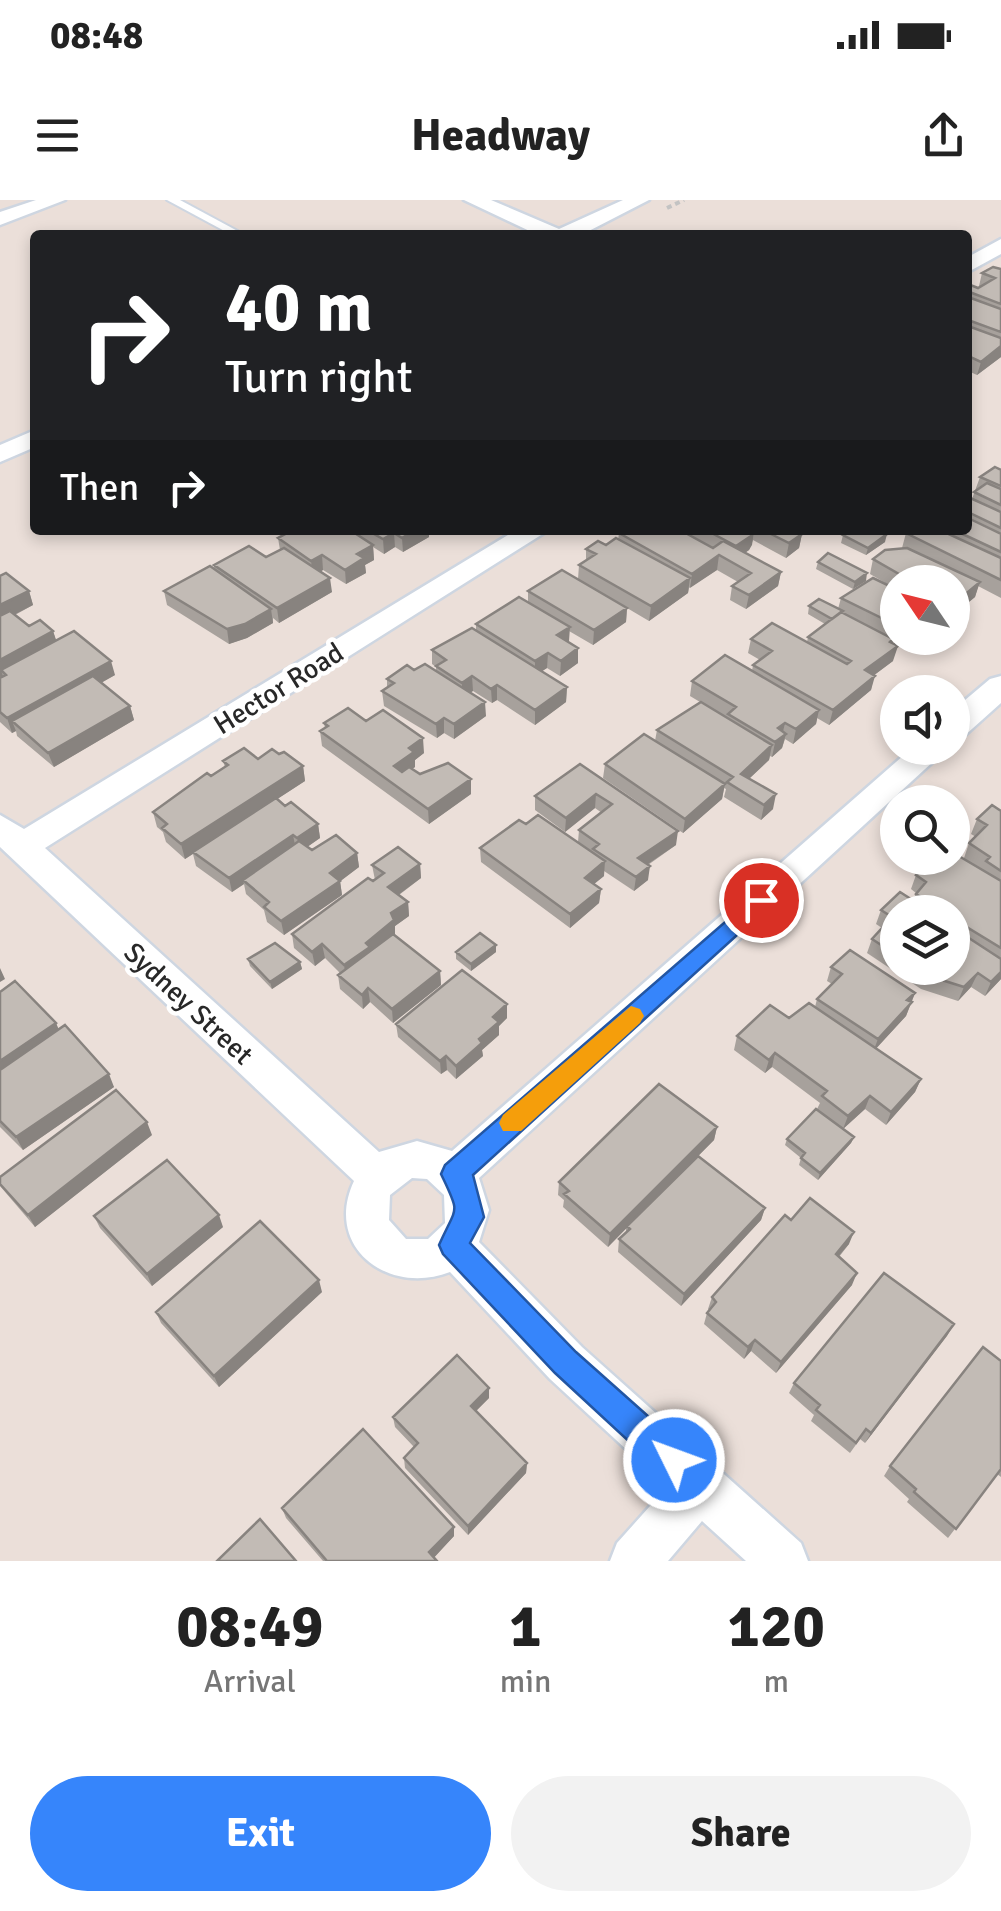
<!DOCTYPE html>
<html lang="en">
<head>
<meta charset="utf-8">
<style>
	body { margin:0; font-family:Signika,sans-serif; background:#f2f2f2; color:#222; height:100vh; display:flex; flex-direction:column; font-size:38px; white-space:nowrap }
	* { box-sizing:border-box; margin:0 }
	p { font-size:32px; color:#767676 }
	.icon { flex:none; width:55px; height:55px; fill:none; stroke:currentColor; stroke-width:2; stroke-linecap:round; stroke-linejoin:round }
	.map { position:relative; height:1361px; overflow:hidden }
	.sheet { display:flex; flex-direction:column; background:#fff; flex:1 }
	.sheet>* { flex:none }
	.top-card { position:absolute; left:30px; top:30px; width:942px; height:305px; border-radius:10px; box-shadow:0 5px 15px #0003; background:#202124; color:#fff; overflow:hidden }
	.needle { width:65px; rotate:305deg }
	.controls { position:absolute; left:880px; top:365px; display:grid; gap:20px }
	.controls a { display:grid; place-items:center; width:90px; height:90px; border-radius:50%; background:#fff; box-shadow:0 5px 15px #0003; font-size:50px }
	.pin { position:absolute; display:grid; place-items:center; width:85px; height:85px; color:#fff; margin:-42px; border:5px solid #fff; border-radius:50%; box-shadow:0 2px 10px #0007 }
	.me { position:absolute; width:110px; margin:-55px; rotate:312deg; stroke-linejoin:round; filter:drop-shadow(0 0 8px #0008) }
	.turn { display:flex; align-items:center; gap:35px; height:210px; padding:0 30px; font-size:45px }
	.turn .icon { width:130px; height:130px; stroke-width:2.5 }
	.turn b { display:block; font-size:70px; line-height:85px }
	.then { display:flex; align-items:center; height:95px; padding:0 30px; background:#0003; gap:20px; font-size:38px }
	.eta { display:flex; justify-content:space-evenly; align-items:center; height:170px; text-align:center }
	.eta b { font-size:60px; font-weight:700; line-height:70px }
	.primary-button { display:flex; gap:20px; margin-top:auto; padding:20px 30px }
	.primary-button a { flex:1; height:115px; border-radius:60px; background:#3685fb; color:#fff; font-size:40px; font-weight:700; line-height:115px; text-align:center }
	.primary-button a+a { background:#f2f2f2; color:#222 }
	.status { display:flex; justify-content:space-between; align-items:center; height:70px; padding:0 50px; background:#fff; direction:ltr }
	.status svg { height:28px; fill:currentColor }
	header { display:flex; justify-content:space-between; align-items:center; height:130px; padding:0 30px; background:#fff; font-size:45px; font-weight:700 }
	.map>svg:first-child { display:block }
</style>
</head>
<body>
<div class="status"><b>08:48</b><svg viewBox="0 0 49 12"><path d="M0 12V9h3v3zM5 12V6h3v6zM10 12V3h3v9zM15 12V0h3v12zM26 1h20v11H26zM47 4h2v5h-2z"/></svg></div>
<header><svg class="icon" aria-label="menu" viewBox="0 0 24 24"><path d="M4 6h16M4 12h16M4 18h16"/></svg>Headway<svg class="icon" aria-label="share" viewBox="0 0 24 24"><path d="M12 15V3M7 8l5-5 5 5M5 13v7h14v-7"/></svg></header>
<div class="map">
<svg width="1001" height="1361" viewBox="0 0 1001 1361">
	<rect width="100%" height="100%" fill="#ebdfd9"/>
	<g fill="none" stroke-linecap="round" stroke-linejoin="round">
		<g stroke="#ced6e1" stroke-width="4">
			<path id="lane" d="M167,0h13l65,35h-13z"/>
		</g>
		<g stroke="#ced6e1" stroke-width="5">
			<path id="street" d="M36,0h29l-65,25v-13z
				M464,0h27l68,29 64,-29h26l-68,35h-43z
				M1001,39v15l-33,18v-15z
				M35,230v17l-35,15v-17z
				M516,330h33l-504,318 334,304 38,-11 35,10 460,-403h36l-469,430 10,32 -10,32 103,105 219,196 7,18h-62l-44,-40 -34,40h-58l7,-18 50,-56 -117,-108 -100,-107c-62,24 -127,-25 -96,-91l-354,-334v-32l24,14zM412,978l15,1 17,16 1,28 -17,16h-22l-17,-19 1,-25z
				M1001,476v27l-38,34 -11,3v-29l38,-32z"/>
		</g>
		<path stroke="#c3c3c3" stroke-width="4" stroke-dasharray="5 4" stroke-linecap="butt" d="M667,8l17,-8"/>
		<use href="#lane" fill="#fff" fill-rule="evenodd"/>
		<use href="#street" fill="#fff" fill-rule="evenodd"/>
	</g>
	<path fill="#a7a19c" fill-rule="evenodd" d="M1001,69v88l-24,18 -9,-4v-87l10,4 2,-1 -1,-1 3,-13z
		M1001,270v128l-23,-12 -3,11 -23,19v-34h-54v56h22l-10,11 -17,-8v20l-19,14 -3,15 -42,35 -12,-7 -1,6 -23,20 -8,-5 -3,9 -10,9 -2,-1 -1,4 -20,19 24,30 -12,11 -37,-23 2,-8 -2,-1 -2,11 -39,34 -80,-55 2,-14 50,-23 2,-11 43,-28 -10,-6 2,-15 60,-10 1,-6 7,-5 -12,-7 3,-14 56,3 1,-5 17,-13 -17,-10 1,-8 29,3 3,-11 53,-10 -24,-14 3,-15 29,-11 4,-15 4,-3h58v-33l4,2 8,-22z
		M293,330h136v7l-26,15 -8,-5 -11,7 -11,-7 1,13 -9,5 1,8 -20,11 -23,-14 -3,2 12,20 -53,31 -6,-5v5l-26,15 -18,6 -62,-39 -3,-14 50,-22v-4l52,-8 14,-7 -2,-12z
		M624,330h171l7,4 -3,14 -13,10 -33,-18 -4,10 -4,3 36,19 -3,14 -32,23 -16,-9 2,-14 6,-4 -21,-12 -28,18 -1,5 -39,28 -22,-13 -1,14 -33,23 -24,-14 -1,11 10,21 -18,13 -13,-8 -6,3 26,16 -1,15 -31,23 -38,-25 -5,3 -19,-12 -3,1 16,24 -32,23 -10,-6 -7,5 -53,-32 -2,-15 5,-3v-9l27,-9 22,1v-4l-4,-3v-14l44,-19v-7l52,-22v-11l50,-12 1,-14 7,-4v-12l20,-4 12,-5 1,-7z
		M843,335l42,7 -19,13 -25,-12z
		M818,362l48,19 -13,8 -37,-20z
		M0,376l29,15 4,14 -18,10 14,11 24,5 3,9 59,35 -14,8 29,23 4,14 -80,47 -37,-31 -1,-5 -4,2 -12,-11v-44l3,-2 -3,1z
		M324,523l100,30 -9,7v7l-3,2 8,5 51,5v15l-42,30 -107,-78 -2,-15 5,-3z
		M279,554l24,12 2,15 -28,18 8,7 33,18 2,14 -13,9 5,3 45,3 2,14 -19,14 2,14 -58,40 -17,-13 -3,-12 -18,-16 -2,-10 -12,8 -36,-26 -3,-12 -8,5 -19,-17 -3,-10 -6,-5 -4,-15 72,-45 -2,-6 35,-2z
		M580,564l96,81 -28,20v15l-14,11 -30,-20v5l-10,8 7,5 -2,14 -29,25 -89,-66 -1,-14 46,-24 52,18 1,-12 23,-17 -7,-5 -30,24 -30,-22v-14z
		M1001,611v168l-16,17 -14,-9 -13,14 -37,-12 -54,-36 5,-14 10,-11 -6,-4 5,-14 32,-9 3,-8 -5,-4 5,-14 48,-17 5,-15 7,-6 -5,-3 6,-15zM898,712h54v56h-54z
		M420,664l1,14 -22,17 9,7 1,14 -14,10v8l-1,1 46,36 1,14 -48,38 -23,-21 -7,7 -23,-20 -2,-14 2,-2 -15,-15 -10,8 -21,-18 -2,-14 83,-54 -3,-15z
		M456,752h40l-25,19 -15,-12z
		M248,759l52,3 2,7 -30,20 -22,-23z
		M831,767l84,26 -9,23 -30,32 45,31 -6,13 -29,33 -21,-16 -22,20 11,8 -3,6 -33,37 -19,-15 2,-7 -16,-13 2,-6 50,-14 -20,-16 3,-6 -48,-36 -7,6 -31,-23 3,-14 52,-18 26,-11 2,-8 15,-15 -5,-3z
		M0,792l56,31 2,6 56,58 -91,63 -23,-23z
		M507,818l-8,8v9l-17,15 1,6 -27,23 -9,-9 -6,4 -43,-37 -2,-13z
		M717,927l-3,13 -16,16 67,52 -4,12 -80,86 -63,-54 1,-13 7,-5v-6l-18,19 -45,-40 1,-7 -6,-5 1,-13z
		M152,935l-117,92 -35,-41v-9z
		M94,1016l129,11 -71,59 -52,-58z
		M791,1020l58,24 -10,13 13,28 -76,88 -25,-22 -7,8 -40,-35 3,-11 2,-3 -1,-1 4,-12z
		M322,1092l-103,95 -58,-64 -5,-11z
		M954,1124l-89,119 -5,-4 -10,14 -39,-32 3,-6 -25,-22 5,-10z
		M1001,1161v116l-4,-3 -49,64 -41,-36 2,-3 -25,-23 6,-10z
		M489,1198l-13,13 51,52 -1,10 -58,62 -63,-67 -1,-10 10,-11 -19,-20 -2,-10z
		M282,1308l172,19v9l-20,21 3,4h-114l-37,-43z"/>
	<path fill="#88837f" d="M1001,146v11l-24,18 4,-13z
		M415,330h14v7l-26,15 -1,-14z
		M754,331l-2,14 -3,5 -15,10 2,-14z
		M394,333l1,14 -11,7 -1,-15z
		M802,334l-3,14 -13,10 3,-15z
		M887,334l-2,8 -19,13 2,-7z
		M373,345l1,15 -9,5 1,8 -20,11 -1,-14 12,-16z
		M322,355l1,15 -10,6 -2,-15z
		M719,355l-2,15 -27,18 2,-14z
		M781,372l-3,14 -32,23 3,-14z
		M867,373l-1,8 -13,8 2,-7z
		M330,378l2,14 -53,31 -2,-15z
		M690,378l-2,15 -39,28 2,-15z
		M980,382l-5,15 -23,19 4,-14z
		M29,391l4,14 -33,17v-17z
		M627,408l-1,14 -33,23 1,-15z
		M271,409l2,14 -26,15 -18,6 -2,-15z
		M570,427l-1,14 -13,9 1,-15z
		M53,431l5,15 -57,24 2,6 -3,1v-17z
		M913,438h7l-10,11z
		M893,439l-3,13 8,-6 -5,15 -32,24 4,-15z
		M578,448v15l-18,13 1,-15z
		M548,453l-1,15 -12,8v-15z
		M111,461l4,14 -95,53 -8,-7 4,10 -4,2 -5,-15z
		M472,476l1,15 -11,7v-15z
		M875,476l-4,14 -42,35 4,-15z
		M497,485v15l-5,3 -1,-14z
		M567,487l-1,15 -31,23v-15z
		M485,502l1,14 -32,23v-15z
		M130,506l4,14 -80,47 -6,-14z
		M819,510l-3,14 -23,20 3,-15z
		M444,518v15l-7,5 -1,-14z
		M785,523l-3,13 4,-2 -4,14 -10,9 6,-29z
		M423,538l1,15 -9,7v7l-20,14 -1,-15 15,-18z
		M772,545l-3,15 -31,29 3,-15z
		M303,566l2,15 -120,78 -4,-15z
		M471,579v15l-42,30 -1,-15z
		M725,584l-3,15 -39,34 2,-14z
		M596,594l-1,14 -30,24 1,-14z
		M776,594l-3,15 -12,11 3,-15z
		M318,624l2,14 -20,14 -3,-14z
		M678,631l-2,14 -40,27 2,-14z
		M293,635l3,15 -53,30 1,4 -12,8 -3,-14z
		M357,653l2,14 -21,16 2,-2 2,14 -58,40 -3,-14 49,-48z
		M605,661l-1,15 -20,16 1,-14z
		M420,664l1,14 -31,23 -2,-14z
		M650,666l-2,14 -14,11 2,-14z
		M601,689l-2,14 -29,25v-14z
		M408,702l1,14 -14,10v8l-49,45 -2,-14 22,-22 25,-30z
		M322,744l3,14 -10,8 -3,-14z
		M496,745v7l-25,19v-7z
		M300,762l2,7 -30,20 -2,-7z
		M0,768l5,11 -5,3z
		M440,771l1,14 -48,38 -1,-14z
		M1001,772v7l-16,17 6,-14z
		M978,773l-7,14 -13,14 6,-14z
		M368,788l2,14 -7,7 -1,-14z
		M915,793l-9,23 -33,36 5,-13 29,-39z
		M507,804v14l-8,8v9l-17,15 1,6 -27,23v-13l23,-27 14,-22z
		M56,823l6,14 -62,42v-18z
		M775,853l-3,14 -7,6 4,-13z
		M446,856l1,14 -6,4 -1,-13z
		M109,874l5,13 -91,63 -7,-13z
		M921,879l-6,13 -29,33 5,-13z
		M870,896l-5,13 -22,20 5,-13z
		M147,922l5,13 -117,92 -7,-12z
		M717,927l-3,13 -106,107 2,-13z
		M854,937l-3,6 -33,37 2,-7z
		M765,1008l-4,12 -80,86 3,-12z
		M219,1015l4,12 -71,59 -5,-12z
		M854,1032l-5,12 -19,22 6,-12z
		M857,1073l-5,12 -76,88 5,-11z
		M319,1080l3,12 -103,95 -5,-11z
		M954,1124l-7,12 -82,107 6,-10z
		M755,1140l-4,11 -7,8 4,-12z
		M489,1188v10l-18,18v-10z
		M527,1263l-1,10 -58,62v-9z
		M454,1327v9l-23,25 -2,-9z"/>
	<path fill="#c2bbb5" stroke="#88837f" stroke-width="2.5" d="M993,67l8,2v35l-29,-11 -4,3v-12l10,4 17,-10 -13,-5z
		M968,97l33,12v23l-33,-12z
		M968,126l33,12v8l-20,16 -13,-6z
		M995,267l6,3v16l-21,-9z
		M987,283l14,6v16l-27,-13z
		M968,297l33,15v16l-33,-16z
		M968,318l33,16v18l-47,-22h14z
		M293,330h57l23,15 -16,9 7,4 -19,12 -23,-15 -11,6 -33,-23z
		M367,330h48l-13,8 -8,-5 -11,6z
		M624,330h56l33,18 10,-7 58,31 -32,23 -17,-9 19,-13 -32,-18 -27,19 -73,-41z
		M706,330h47l1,1 -3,5 -15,10z
		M763,330h32l7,4 -13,9z
		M850,330h27l10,4 -19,14 -25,-13z
		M910,330h30l61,28v22l-95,-47z
		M616,338l74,40 -39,28 -72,-41 17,-11 -10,-5 12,-8 8,4z
		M249,346l17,11 18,-9 46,30 -53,30 -63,-43z
		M907,348l73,34 -24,20h-4v-20h-39l-40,-23 12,-9z
		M828,353l39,20 -12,9 -37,-20z
		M210,366l61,43 -26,15 -18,5 -63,-38z
		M562,370l65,38 -33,22 -66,-39z
		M6,373l23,18 -29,14v-29z
		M873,378l25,12v36l-57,-28z
		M519,397l51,30 -13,8 21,13 -17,13 -13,-8 -13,8 -59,-37z
		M819,399l24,12 -11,8 -23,-13z
		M10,411l19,15 11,-6 13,11 -53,29v-44z
		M841,412l52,27 -3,3 8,4 -33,24 10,6 -42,34 -80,-45 19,-14 -21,-12 21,-16 75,41 4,-3 -43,-24z
		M472,428l95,59 -32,23 -38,-25 -6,4 -19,-13 -10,7 -26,-17 10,-6 -14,-10z
		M74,431l37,30 -104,57 -7,-6v-34l6,-3 -5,-5z
		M725,455l94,55 -23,19 -11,-6 -7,5 8,6 -11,8 -47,-28 8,-7 -44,-26z
		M425,464l60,38 -31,22 -10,-6 -8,6 -54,-33 12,-8 -7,-4 20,-14 7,5z
		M93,476l37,30 -82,47 -36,-32z
		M701,502l71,43 -31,29 35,20 -12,11 -37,-23 6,-5 -76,-47z
		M348,508l18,13 17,-11 40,28 -14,10 5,4 -20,14 8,6 7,-5 11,7 28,-11 23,16 -43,30 -108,-78 8,-5 -4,-3z
		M644,534l81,50 -40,35 -80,-55z
		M244,548l14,11 14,-10 7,5 5,-2 19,14 -122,78 -19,-16 5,-4 -14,-12 54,-39 4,3 17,-11 -5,-4z
		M580,564l98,67 -40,27 12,8 -14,11 -43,-28 6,-5 -20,-14 33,-26 -16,-10 -30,24 -31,-22z
		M276,598l9,8 6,-4 27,22 -21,14 -4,-3 -64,43 -36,-26z
		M992,605l9,6v60l-15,-10 4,-4 -21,-14 18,-18 -10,-6z
		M538,615l67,46 -20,17 16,11 -31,25 -90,-66 39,-28 7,4z
		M336,635l21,18 -27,20 10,8 -59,40 -17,-14 5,-5 -26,-22 56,-39 13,9z
		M398,647l22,17 -32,23 20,15 -17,11 3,7 -28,23 4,4 -26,18 -22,-21 -10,8 -20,-18 76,-56 5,3 11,-8 -12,-8z
		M952,652l49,29v67l-49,-30v-6h-7l-29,-18 10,-12 -10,-7 18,-17h18z
		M900,692l31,20h-33v44l-26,-17 20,-22 -11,-7z
		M952,727l49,32v13l-10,10 -13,-9 -14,14 -38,-12 -10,-7h36z
		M480,733l16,12 -25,19 -15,-12z
		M393,734l47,37 -48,38 -24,-21 -6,7 -24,-20z
		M275,743l25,19 -30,20 -22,-23z
		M850,750l65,43 -8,7 5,2 -34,37 -61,-40 25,-25 -11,-7z
		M462,770l45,34 -14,13 6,5 -20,17 3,4 -26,23 -10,-10 -6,5 -44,-37z
		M15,781l41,42 -56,38v-69z
		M809,803l112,76 -30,33 -21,-16 -22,20 -26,-20 5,-5 -52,-38 -6,7 -32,-24 33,-31 19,13z
		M65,825l44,49 -93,63 -16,-16v-51z
		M659,884l58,43 -107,107 -46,-40 5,-3 -10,-9z
		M116,890l31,32 -119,93 -28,-31v-7z
		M816,909l38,28 -34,36 -19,-15 4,-5 -18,-14z
		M698,956l67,52 -81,86 -65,-55 11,-10 -3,-3z
		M167,960l52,55 -72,59 -53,-58z
		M810,998l44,34 -18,22 21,19 -76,89 -26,-22 -7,7 -41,-34 9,-11 -4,-5 73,-82 6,5z
		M260,1021l59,59 -105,96 -58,-64z
		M884,1073l70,51 -83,109 -5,-4 -10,14 -40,-33 4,-5 -26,-22z
		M983,1147l18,14v108l-45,60 -42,-37 2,-3 -26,-23z
		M457,1155l32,33 -18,18 56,57 -59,63 -64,-68 14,-15 -25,-26z
		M363,1229l91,98 -25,25 8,9h-110l-45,-53z
		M260,1319l36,42h-79z"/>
	<path fill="#3685fb" stroke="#2356a3" stroke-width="2.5" d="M761,691l11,9 -3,6 -296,269 11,42 -14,26 106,109 109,97 4,11 -4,12 -11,4 -12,-4 -107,-99 -112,-119 -4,-9c18,-41 22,-29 2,-71l4,-9z"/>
	<path fill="#f59e0b" d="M631,806l9,3 4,7 -4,7 -119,108h-18l-4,-8 4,-8z"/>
	<g text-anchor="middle" stroke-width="9" stroke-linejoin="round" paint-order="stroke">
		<g font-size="28" fill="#282828" stroke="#fff">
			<text transform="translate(278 488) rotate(-32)" y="10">Hector Road</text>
			<text transform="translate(189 803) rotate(43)" y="10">Sydney Street</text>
		</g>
	</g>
</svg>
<div class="controls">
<a><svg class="needle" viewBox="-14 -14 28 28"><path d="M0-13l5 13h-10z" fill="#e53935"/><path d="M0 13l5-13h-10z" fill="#767676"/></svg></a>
<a><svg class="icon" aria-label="sound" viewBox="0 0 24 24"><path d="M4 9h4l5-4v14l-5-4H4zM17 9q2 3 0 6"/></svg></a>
<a><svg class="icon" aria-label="search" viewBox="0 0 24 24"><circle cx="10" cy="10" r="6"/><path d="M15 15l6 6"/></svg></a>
<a><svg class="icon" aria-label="layers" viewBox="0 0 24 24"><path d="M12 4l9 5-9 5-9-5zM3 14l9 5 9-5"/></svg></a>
</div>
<div class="pin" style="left:761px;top:700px;background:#d93025"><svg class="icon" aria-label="arrive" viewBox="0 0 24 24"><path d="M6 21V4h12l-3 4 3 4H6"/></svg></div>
<svg class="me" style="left:674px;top:1260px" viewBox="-20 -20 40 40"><circle r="17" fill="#3685fb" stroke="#fff" stroke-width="3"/><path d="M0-11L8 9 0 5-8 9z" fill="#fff"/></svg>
<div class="top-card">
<div class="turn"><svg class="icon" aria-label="right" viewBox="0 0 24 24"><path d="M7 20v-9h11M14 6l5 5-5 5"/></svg><div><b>40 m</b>Turn right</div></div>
<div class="then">Then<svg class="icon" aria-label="right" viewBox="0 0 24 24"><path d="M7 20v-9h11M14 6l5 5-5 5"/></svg></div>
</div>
</div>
<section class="sheet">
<div class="eta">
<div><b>08:49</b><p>Arrival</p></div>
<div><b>1</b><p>min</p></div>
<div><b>120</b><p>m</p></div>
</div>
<div class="primary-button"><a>Exit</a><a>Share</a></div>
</section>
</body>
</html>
